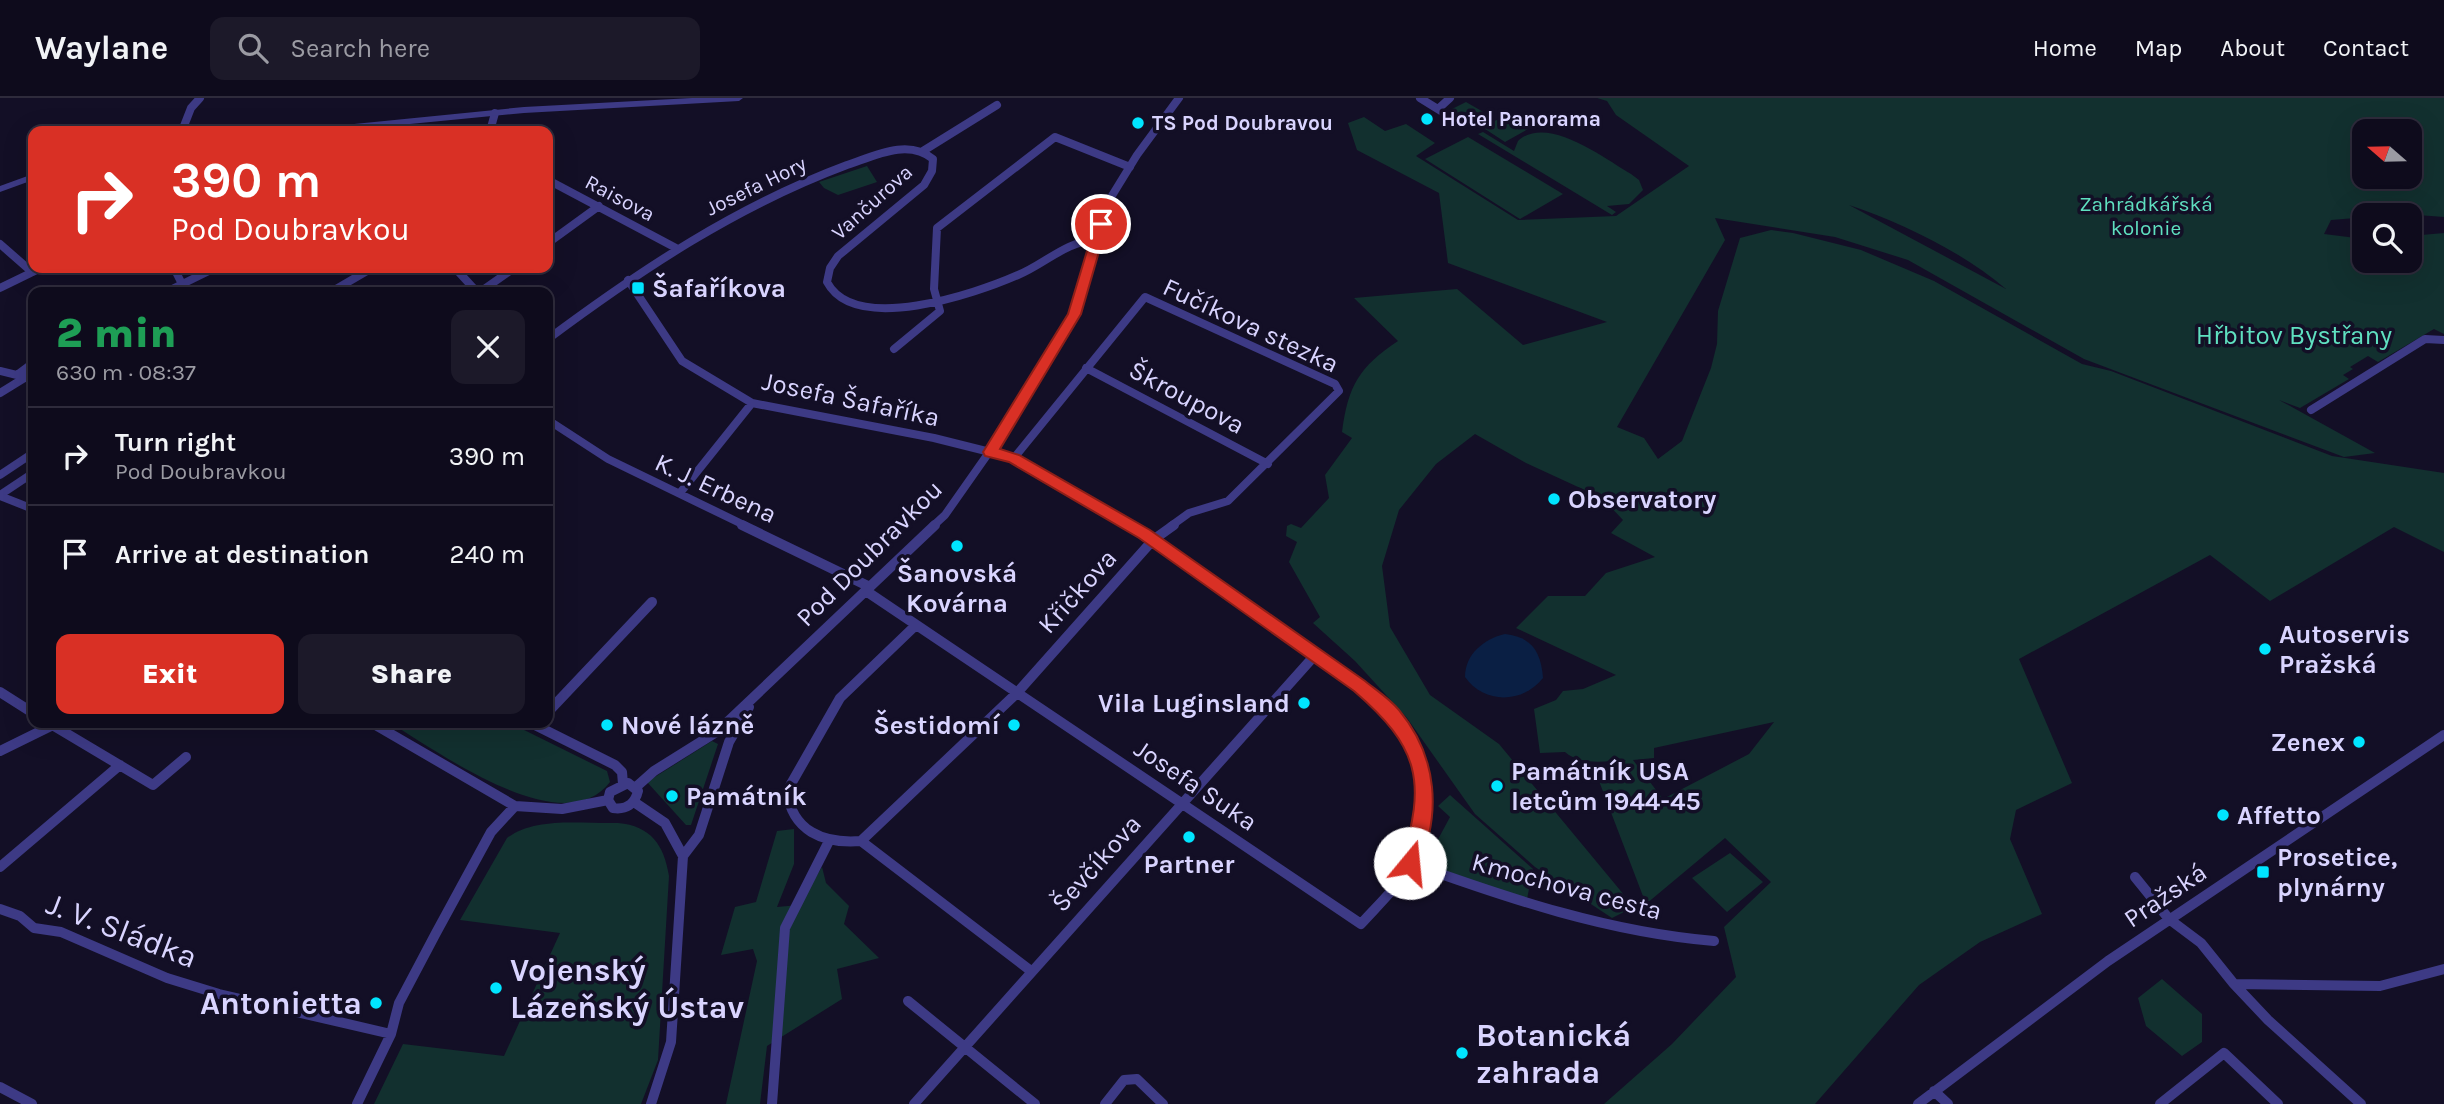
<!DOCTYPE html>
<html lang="en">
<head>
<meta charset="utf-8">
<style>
	body { margin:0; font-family:Karla,sans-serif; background:#1c1929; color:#f1f3f6; height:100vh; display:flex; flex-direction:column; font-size:26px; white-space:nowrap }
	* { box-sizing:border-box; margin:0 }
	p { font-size:23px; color:#9b9ba3 }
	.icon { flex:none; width:38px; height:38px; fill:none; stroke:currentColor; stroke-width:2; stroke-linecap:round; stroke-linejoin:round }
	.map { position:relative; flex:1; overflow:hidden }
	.sheet { position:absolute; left:28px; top:189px; width:525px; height:441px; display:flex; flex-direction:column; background:#0e0b1c; border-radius:14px; box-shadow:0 7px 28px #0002,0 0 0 2px #2e2b3b }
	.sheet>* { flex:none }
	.banner { position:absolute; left:28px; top:28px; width:525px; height:147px; border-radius:14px; box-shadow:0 7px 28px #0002,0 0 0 2px #2e2b3b; background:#d93025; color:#fff; overflow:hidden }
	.needle { width:46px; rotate:290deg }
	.fabs { position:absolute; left:2352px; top:21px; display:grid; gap:14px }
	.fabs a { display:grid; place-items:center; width:70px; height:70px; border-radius:14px; background:#0e0b1c; box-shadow:0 7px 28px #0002,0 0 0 2px #2e2b3b; font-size:35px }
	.pin { position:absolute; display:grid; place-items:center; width:60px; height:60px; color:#fff; margin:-30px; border:4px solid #fff; border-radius:50%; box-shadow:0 2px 7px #0007 }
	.me { position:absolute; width:77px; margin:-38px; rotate:17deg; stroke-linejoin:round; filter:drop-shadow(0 0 5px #0008) }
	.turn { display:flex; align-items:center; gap:24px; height:147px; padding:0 28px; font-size:32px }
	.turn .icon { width:91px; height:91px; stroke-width:2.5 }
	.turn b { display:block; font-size:49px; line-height:60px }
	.round { display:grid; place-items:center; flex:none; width:74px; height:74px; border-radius:14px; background:#1c1929 }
	.overview { display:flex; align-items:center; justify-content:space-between; height:119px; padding:0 28px }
	h1 { font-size:42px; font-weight:800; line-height:52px; color:#1e9e55 }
	.action { display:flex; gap:14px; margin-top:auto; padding:14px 28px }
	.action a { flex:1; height:80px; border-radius:14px; background:#d93025; color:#fff; font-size:28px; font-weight:800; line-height:80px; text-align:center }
	.action a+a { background:#1c1929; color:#f1f3f6 }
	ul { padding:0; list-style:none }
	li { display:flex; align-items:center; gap:21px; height:98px; padding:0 28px; border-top:2px solid #2e2b3b }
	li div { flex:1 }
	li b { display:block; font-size:26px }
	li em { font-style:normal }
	header { display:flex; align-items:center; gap:42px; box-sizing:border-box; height:98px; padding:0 35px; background:#0e0b1c; border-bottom:2px solid #2e2b3b }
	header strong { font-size:33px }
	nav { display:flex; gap:38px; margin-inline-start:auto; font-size:24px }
	.search { width:490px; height:63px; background:#1c1929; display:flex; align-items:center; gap:18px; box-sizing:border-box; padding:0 24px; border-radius:14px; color:#9b9ba3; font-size:26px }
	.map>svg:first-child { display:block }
</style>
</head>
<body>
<header>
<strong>Waylane</strong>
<div class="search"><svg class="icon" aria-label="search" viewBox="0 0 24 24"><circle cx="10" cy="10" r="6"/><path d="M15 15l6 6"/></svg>Search here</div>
<nav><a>Home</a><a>Map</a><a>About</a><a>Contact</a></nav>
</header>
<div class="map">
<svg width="2444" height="1006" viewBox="0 0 2444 1006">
	<rect width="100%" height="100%" fill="#130f26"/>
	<path fill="#12302f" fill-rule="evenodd" d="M1597,0h847v119l-39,-3 -74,6 -7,14 40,5v22h46v-25l34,-3v101l-10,-5 -56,33 -10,-6 -18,11 3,2 -10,6 6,4 -49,29 -21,-8 96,53 -31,4 -260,-98 -176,-99 -73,-23 -120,-19 10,22 -108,187 27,11 14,21 24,-18 29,-73 6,-24 1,-33 22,-73 31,-8 22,3 68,17 73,31 148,83 29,7 221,85 112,17v79l-50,-25 -124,74 -60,-46 -191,104 53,124 -56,27 -6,29 32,75 -62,28 -61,43 -104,119h-211l68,-60 64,-67 -12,-50 47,-45 -46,-44 -79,66 -47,-123 27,-21c-20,1 -45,6 -61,-8l-25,1 -6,-44 22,-9 7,-9 20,-2 33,-14 -100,-47 32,-32h37l21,-23 49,-16 -44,-24 12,-13 -21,-22 -76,-35 -51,-29 -39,30 -37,46 -17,56 8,61 40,68 69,49 135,163 -22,11 -77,-51 -60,-53 -68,-96 -52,-57 -42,-38 7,-6 -31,-55 8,-20 -11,-6 1,-10 4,-2 10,4 28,-30 -4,-23 27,-37 -10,-6c6,-46 17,-65 56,-91l-44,-43 103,-9 66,56 84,-23 -159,-59 -9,-70 -82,-43 -9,-27 16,-6 21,14 21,-7 29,19 -19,13 102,64 98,-4 73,-50 -73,-51 -9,-14zM2364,33h46v46h-46zM1849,107c53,18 114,47 157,84zM1774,624l-25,32 -86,45 -30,-39 21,-2v-10z
		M1466,4l26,15 -15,9 -27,-16z
		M1505,18l23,13 -23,13 -23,-15z
		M1483,34l31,19 4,-10c29,-27 86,17 113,33l8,6 4,10 -14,14 -22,2 9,6 -4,3 -134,-81z
		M1468,39l95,57 -43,25 -95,-60z
		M867,68l10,16 -39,13 -14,-7 -5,-6z
		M390,625h120l97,48 3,11c-47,62 -172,-31 -220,-59z
		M712,643l6,3 -27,81h-5l-39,-43z
		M1450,697l83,74 -6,30 -92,-31 -7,-10 22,-41 -12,-11z
		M618,725c33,3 46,22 51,53l-11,184 -17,44h-267l29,-60 101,12 56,-123 -100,-13 47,-82c29,-22 75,-14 111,-15z
		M794,731v35l-17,43 22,-2 23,-38 4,16 23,23 -5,18 35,34 -42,11 5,30 -75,47 -7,58h-34l31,-143 -4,-12 -32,6 14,-48 21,-5 21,-71z
		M1730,755l33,29 -36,30 -35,-34z
		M2162,881l40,35v28l-20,14 -36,-30 -8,-28z"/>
	<path fill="#0a1f44" d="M1505,536c27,3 36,18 38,44 -21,26 -59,26 -78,-1 0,-23 19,-38 40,-43z"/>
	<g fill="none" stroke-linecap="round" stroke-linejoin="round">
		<path stroke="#3d3a85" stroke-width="8" d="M1420,0l21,13
			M1438,11l12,-11
			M182,33l9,-23 9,-10
			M490,33l5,-18
			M923,53l74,-46
			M548,82l128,68
			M548,145l51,-37
			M0,146l32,28
			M174,170l8,16
			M455,170l22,24
			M628,182l54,81 70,42 182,35 80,20 117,68
			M0,190l41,-20
			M166,194l49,-24
			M331,194l41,-24
			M480,194l34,-24
			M548,241c94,-70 189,-133 299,-174 27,-9 61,-27 86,-6l-1,12 -8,14 -86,71 -8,12 -3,14c28,53 148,12 191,-7 27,-11 48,-34 78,-35
			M894,251l46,-38 -6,-22 3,-61 118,-91 75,30
			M1086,270l182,96
			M0,273l33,8
			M17,277l16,-12
			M0,295l26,-16
			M2311,312l114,-71 19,1
			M548,322l60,39 138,67
			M1014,360l131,-161 190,87 4,7 -111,110 -39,12 -18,13
			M0,377l33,-22
			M680,395l72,-90
			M0,397l33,-22
			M0,398l33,13
			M933,428l12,-11 66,-94 64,-107 30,-107 32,-52 42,-57"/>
		<path stroke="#3d3a85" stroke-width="10" d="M742,427l128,62
			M866,493l495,333c16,-18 36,-36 48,-58 27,-50 17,-114 -20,-156 -8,-9 -19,-16 -29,-24l-232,-161
			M0,594l33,21
			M548,614l104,-110
			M49,625l104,62 33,-28
			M372,625l143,83 47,3 46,-9
			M531,625l84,42 7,7 1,12
			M0,653l57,-28
			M628,685l10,8c-3,13 -12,19 -25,17l-5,-8 2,-8z
			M636,689l18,-16 64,-40 217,-206
			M634,704l31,21 18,33 -12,186 -20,62
			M861,743l156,-148 136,-153 21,-15
			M861,743c-38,3 -69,-10 -74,-50l53,-93 76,-73
			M861,743l170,130
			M683,758l16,-21 30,-93 20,-35
			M1410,765c100,36 198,69 304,78
			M0,769l120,-102
			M2135,779l34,42 32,24 33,41 146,2 64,-17
			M0,811l20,7 14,12 27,4 106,46 52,16 172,40
			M2234,886l34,36 93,84
			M908,903l127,103
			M0,989l32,17
			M1934,993l14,13
			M357,1006l34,-70 8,-31 37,-70 55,-101 24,-26
			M772,1006l13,-176 43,-85
			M914,1006l402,-450
			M1105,1006l19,-24 13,-1 26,25
			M1918,1006l190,-143 336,-226
			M2160,1006l64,-51 54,51"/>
		<path fill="#3d3a85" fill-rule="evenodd" d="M692,0h51l-4,3 -215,12 -186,18h-28l4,-3 210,-21z
			M33,76v6l-33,12v-6z"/>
	</g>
	<path fill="#d93025" stroke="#8d1f18" stroke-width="2" d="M1096,123l11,3 -26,90 -81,135 19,6 131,75 215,151c11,9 25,18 34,29 39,47 43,105 18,159h-13l-3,-6c26,-82 18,-116 -47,-172l-215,-153 -130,-76 -24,-6 -2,-4 85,-138z"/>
	<g fill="#00e5ff" stroke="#130f26" stroke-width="2.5">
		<circle cx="1427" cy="21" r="7"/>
		<circle cx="1138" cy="25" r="7"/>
		<rect x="631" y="183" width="14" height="14" rx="3.5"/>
		<circle cx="1554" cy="401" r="7"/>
		<circle cx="957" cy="448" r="7"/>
		<circle cx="2265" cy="551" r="7"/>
		<circle cx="1304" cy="605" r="7"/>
		<circle cx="607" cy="627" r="7"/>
		<circle cx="1014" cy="627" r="7"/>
		<circle cx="2359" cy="644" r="7"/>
		<circle cx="1497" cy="688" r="7"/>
		<circle cx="672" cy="698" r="7"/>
		<circle cx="2223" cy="717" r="7"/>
		<circle cx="1189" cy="739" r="7"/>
		<rect x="2256" y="767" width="14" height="14" rx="3.5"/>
		<circle cx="496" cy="890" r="7"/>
		<circle cx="376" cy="905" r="7"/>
		<circle cx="1462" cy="955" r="7"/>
	</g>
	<g text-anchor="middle" stroke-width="7" stroke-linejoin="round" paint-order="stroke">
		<g font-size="21" font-weight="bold" fill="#d9d4ff" stroke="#130f26" text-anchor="start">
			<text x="1441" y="28">Hotel Panorama</text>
			<text x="1152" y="32">TS Pod Doubravou</text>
		</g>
		<g font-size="21" fill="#d9d4ff" stroke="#130f26">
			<text transform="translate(756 88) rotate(-26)" y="7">Josefa Hory</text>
			<text transform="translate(620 100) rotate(28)" y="7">Raisova</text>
			<text transform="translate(872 104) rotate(-42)" y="7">Vančurova</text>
		</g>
		<g font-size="21" fill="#5fe0c0" stroke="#130f26">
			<text x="2146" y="113">Zahrádkářská<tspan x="2146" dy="24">kolonie</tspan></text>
		</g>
		<g font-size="26" font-weight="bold" fill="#d9d4ff" stroke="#130f26" text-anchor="start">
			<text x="652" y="199">Šafaříkova</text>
			<text x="1568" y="410">Observatory</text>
			<text x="957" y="484" text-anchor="middle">Šanovská<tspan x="957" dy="30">Kovárna</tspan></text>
			<text x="2279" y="545">Autoservis<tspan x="2279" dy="30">Pražská</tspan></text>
			<text x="1290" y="614" text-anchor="end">Vila Luginsland</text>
			<text x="621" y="636">Nové lázně</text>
			<text x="1000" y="636" text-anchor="end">Šestidomí</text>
			<text x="2345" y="653" text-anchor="end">Zenex</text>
			<text x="1511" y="682">Památník USA<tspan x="1511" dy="30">letcům 1944-45</tspan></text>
			<text x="686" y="707">Památník</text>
			<text x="2237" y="726">Affetto</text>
			<text x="2277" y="768">Prosetice,<tspan x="2277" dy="30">plynárny</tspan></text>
			<text x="1189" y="775" text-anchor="middle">Partner</text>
		</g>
		<g font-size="26" fill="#d9d4ff" stroke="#130f26">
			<text transform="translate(1251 227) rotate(25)" y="9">Fučíkova stezka</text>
			<text transform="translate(1187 299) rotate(28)" y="9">Škroupova</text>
			<text transform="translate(851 301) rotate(12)" y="9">Josefa Šafaříka</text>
			<text transform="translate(716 390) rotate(25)" y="9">K. J. Erbena</text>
			<text transform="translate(869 455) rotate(-45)" y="9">Pod Doubravkou</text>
			<text transform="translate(1077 493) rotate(-48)" y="9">Křičkova</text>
			<text transform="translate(1196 687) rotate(34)" y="9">Josefa Suka</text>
			<text transform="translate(1096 765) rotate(-48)" y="9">Ševčíkova</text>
			<text transform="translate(1567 788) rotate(15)" y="9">Kmochova cesta</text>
			<text transform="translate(2165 797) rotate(-34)" y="9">Pražská</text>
		</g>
		<g font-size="26" fill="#5fe0c0" stroke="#130f26">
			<text x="2294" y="246">Hřbitov Bystřany</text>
		</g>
		<g font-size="32" fill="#d9d4ff" stroke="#130f26">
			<text transform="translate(122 832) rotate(21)" y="11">J. V. Sládka</text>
		</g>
		<g font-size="32" font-weight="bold" fill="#d9d4ff" stroke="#130f26" text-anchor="start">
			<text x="510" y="883">Vojenský<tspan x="510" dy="37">Lázeňský Ústav</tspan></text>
			<text x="362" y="916" text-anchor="end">Antonietta</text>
			<text x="1476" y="948">Botanická<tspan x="1476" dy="37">zahrada</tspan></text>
		</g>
	</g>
</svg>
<div class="fabs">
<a><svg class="needle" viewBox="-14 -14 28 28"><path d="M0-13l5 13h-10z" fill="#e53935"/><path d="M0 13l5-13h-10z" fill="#9b9ba3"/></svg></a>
<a><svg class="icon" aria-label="search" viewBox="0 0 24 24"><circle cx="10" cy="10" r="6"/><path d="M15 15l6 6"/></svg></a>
</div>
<div class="pin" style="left:1101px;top:126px;background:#d93025"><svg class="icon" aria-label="arrive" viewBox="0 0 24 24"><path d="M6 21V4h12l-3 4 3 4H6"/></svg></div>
<svg class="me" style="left:1410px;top:765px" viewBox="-20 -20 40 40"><circle r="19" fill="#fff"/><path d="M0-13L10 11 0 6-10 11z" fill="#d93025"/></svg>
<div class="banner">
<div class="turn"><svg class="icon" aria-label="right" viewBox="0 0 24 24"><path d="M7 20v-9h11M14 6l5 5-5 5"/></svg><div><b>390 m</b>Pod Doubravkou</div></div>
</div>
<section class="sheet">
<div class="overview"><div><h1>2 min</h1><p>630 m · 08:37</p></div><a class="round"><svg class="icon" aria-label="close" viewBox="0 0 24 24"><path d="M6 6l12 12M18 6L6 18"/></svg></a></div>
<ul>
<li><svg class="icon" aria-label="right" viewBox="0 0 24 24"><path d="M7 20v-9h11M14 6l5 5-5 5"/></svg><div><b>Turn right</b><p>Pod Doubravkou</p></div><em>390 m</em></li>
<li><svg class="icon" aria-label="arrive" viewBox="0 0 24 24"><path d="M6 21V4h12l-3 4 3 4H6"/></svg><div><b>Arrive at destination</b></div><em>240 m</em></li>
</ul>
<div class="action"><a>Exit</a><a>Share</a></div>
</section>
</div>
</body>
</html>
